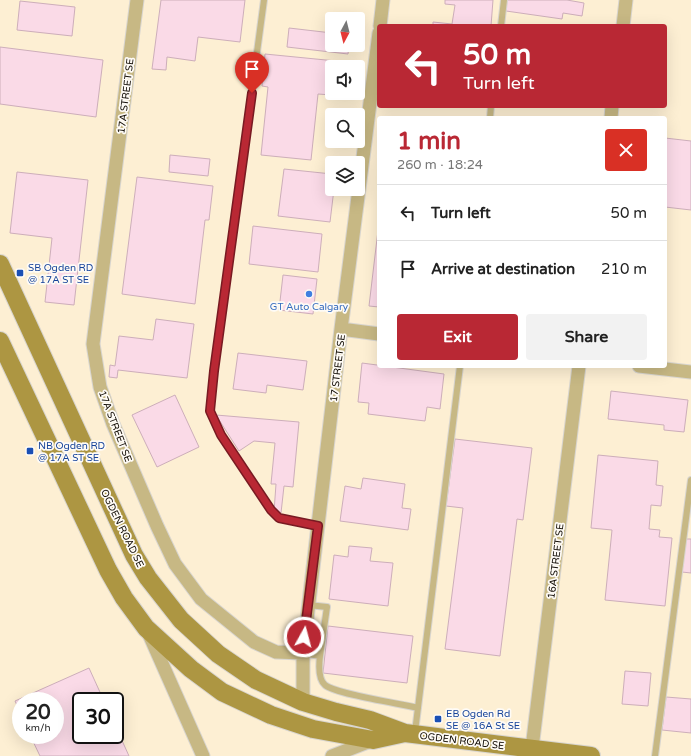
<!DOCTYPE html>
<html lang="en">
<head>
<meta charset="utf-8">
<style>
	body { margin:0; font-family:"Varela Round",sans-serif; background:#f2f2f2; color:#222; height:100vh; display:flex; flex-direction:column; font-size:15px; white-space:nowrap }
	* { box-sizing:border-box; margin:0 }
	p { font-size:13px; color:#767676 }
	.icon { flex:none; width:22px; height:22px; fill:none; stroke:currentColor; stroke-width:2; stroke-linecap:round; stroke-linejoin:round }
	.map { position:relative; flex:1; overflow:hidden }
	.panel { position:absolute; left:377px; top:116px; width:290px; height:252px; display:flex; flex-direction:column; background:#fff; border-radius:4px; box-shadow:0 4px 16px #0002 }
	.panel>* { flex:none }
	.hud { position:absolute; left:377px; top:24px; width:290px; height:84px; border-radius:4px; box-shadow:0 4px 16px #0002; background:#b92834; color:#fff; overflow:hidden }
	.needle { width:26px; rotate:187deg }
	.fabs { position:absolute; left:325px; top:12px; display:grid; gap:8px }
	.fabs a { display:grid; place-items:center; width:40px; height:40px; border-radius:4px; background:#fff; box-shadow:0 4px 16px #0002; font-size:20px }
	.speed { position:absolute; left:12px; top:692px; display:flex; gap:8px; font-size:20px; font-weight:700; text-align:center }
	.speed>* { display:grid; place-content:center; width:52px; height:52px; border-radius:50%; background:#fff; box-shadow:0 4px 16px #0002; line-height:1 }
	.speed small { font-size:10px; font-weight:400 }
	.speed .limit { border:2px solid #111; border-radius:6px; background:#fff; color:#111 }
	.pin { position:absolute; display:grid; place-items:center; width:34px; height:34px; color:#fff; margin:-41px -17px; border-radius:50% 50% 50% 0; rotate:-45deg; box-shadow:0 0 4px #0007 }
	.pin .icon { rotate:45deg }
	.me { position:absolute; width:44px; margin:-22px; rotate:7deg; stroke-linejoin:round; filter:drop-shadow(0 0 3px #0008) }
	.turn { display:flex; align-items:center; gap:14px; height:84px; padding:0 20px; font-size:18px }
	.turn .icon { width:52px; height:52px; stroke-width:2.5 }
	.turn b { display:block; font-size:28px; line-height:34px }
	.round { display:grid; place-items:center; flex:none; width:42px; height:42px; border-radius:4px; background:#f2f2f2 }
	.overview { display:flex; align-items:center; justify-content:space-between; height:68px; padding:0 20px }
	h1 { font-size:24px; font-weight:700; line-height:30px; color:#b92834 }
	.button { display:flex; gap:8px; margin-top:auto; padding:8px 20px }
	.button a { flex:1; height:46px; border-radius:4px; background:#b92834; color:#fff; font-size:16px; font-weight:700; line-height:46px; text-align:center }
	.button a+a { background:#f2f2f2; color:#222 }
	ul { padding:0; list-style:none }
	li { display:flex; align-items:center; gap:12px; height:56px; padding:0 20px; border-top:1px solid #e0e0e0 }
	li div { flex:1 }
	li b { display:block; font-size:15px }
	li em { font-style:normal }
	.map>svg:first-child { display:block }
</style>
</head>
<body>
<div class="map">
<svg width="691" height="756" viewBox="0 0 691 756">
	<rect width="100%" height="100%" fill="#fefbf6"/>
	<path fill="#fdefd3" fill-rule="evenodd" d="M0,0h691v756h-691zM332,19h26v26h-26zM379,26h286v80h-286zM332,67h26v26h-26zM332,115h26v26h-26zM379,118h286v248h-286zM332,163h26v26h-26zM21,701h34v34h-34zM81,701h34v34h-34z"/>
	<path fill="#fadae7" stroke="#cdaeba" d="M161,0h84l-5,42 -42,-5 -3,24 -28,-4 -1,13 -14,-1z
		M445,0h48l-2,26h-58v-4l19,2 3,-19 -10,-1z
		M507,0h60l17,3 -2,13 -19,-3 -1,6 -56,-8z
		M20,1l55,6 -3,29 -55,-6z
		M289,28l43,5v12h17l-1,9 -61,-7z
		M0,47l103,13 -7,57 -96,-13z
		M265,54l71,7 -1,6h-3v28l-14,-1 -7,66 -50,-5 7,-68 -6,-1z
		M665,138l26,3v69l-26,-3z
		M170,155l40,4 -2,17 -39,-4z
		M284,169l48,5v15h2l-4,33 -52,-6z
		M17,172l71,8 -14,125 -29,-3 7,-64 -42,-5z
		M137,177l76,9 -4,34h-4l-10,84 -73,-10z
		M379,222v85l-10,-1z
		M253,226l69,8 -4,38 -69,-8z
		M283,275l34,4 -4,35 -34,-4z
		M156,319l38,5 -7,54 -69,-8 -1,8 -8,-1 1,-12 5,1 4,-30 34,4z
		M238,353l69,8 -4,29 -36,-5 -1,8 -33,-4z
		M362,363l82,11 -4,35 -13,-2 -2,14 -57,-7 1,-11 -11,-1z
		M611,391l77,9 -4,32 -20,-2v-5l-56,-6z
		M175,395l24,52 -42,20 -25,-52z
		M216,415l83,7 -6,65 -9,-1 -3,27 -7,-1 2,-28h-5l4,-41 -21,-2 -15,10z
		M455,439l77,9 -9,72 -6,-1 -17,137 -55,-7 18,-141 -17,-2z
		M598,455l60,6 -2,24 7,1 -2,20 -10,-1 -2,24 11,1 -1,7 13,1 -7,68 -60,-6 7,-70 -21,-2z
		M363,478l42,6 -3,24 9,1 -3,21 -68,-9 5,-35 16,3z
		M686,539h5v34l-9,-1z
		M349,546l23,2 -2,13 23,2 -5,43 -59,-7 5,-44 14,2z
		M328,626l85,10 -6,47 -84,-10z
		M89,668l15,33h-23v34h34v-10l14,31h-89l-10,-21h25v-34h-34v13l-6,-13z
		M625,671l26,2 -3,33 -26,-2z
		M666,697l25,2v34l-29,-3z"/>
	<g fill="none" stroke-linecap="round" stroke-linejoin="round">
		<g stroke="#d8d5cf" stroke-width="8">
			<path id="lane" d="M264,0l-52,387 -2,24 11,24 50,75 8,8 39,8
				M501,26l3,-26
				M490,118l1,-12
				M308,605l19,2 -7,49
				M303,653l17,3c-1,8 -2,23 5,29 10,9 77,19 93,23
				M415,732l45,-366
				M655,756l36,-276"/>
		</g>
		<g stroke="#d8d5cf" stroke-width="15">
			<path id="street" d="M137,0l-44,344 7,43 13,37 44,102 18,38 26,35 53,43 22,10 27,1
				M380,26l3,-26
				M623,26l3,-26
				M611,118l1,-12
				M341,329l38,5
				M639,366l52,6
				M148,632l55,124
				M303,702v-49l38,-324 38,-296
				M332,756l41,-16
				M531,756l48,-390"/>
		</g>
		<g stroke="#d8d5cf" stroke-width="20">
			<path id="secondary" d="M0,264l134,291 14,23 33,42 37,34 38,26 47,22 33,10 34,8 35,13 186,23
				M0,341l108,229 16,28 22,30 45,41 31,23 49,23 42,14 60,11 32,-7"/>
		</g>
		<use href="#lane" stroke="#c7b884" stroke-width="6"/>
		<use href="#street" stroke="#c7b884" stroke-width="13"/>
		<use href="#secondary" stroke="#ad9642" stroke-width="18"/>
	</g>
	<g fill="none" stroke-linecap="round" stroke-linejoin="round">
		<g stroke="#781a22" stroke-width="10">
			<path id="route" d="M252,93l-38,278 -4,40 11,24 50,75 8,8 39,8 -14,111"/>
		</g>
		<use href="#route" stroke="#b92834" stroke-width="7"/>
	</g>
	<g fill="#1a4fb4" stroke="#fefbf6" stroke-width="1.5">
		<rect x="16" y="269" width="8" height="8" rx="2"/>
		<rect x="26" y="447" width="8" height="8" rx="2"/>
		<rect x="434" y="715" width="8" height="8" rx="2"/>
	</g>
	<circle fill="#3f7fe0" stroke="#fefbf6" stroke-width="1.5" cx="309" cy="294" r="4"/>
	<g text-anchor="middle" stroke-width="3.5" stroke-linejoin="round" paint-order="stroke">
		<g font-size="10" fill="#100b03" stroke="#fefbf6">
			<text transform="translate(125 96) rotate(-83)" y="4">17A STREET SE</text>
			<text transform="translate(337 368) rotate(-83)" y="4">17 STREET SE</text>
			<text transform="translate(116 426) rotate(69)" y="4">17A STREET SE</text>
			<text transform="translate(123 528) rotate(64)" y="4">OGDEN ROAD SE</text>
			<text transform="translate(555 561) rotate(-83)" y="4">16A STREET SE</text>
			<text transform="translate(462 740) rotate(7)" y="4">OGDEN ROAD SE</text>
		</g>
		<g font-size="10" fill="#164399" stroke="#fefbf6" text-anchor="start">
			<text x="28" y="271">SB Ogden RD<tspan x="28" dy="12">@ 17A ST SE</tspan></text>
			<text x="38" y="449">NB Ogden RD<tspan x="38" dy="12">@ 17A ST SE</tspan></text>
			<text x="446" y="717">EB Ogden Rd<tspan x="446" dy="12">SE @ 16A St SE</tspan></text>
		</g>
		<g font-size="10" fill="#366cbe" stroke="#fefbf6">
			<text x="309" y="310">GT Auto Calgary</text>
		</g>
	</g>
</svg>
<div class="fabs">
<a><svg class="needle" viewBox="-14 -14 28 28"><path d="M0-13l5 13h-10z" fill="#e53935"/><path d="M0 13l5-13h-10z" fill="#767676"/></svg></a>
<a><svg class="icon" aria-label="sound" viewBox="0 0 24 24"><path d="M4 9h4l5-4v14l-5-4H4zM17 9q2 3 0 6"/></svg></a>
<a><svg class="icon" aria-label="search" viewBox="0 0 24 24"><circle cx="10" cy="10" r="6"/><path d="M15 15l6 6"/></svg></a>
<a><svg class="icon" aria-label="layers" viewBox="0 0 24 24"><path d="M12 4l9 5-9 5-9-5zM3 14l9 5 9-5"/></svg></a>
</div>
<div class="speed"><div>20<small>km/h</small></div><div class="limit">30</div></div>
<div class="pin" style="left:252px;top:93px;background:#d93025"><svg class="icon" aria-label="arrive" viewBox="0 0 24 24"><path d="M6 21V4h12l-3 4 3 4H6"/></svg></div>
<svg class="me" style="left:304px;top:637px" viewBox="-20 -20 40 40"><circle r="17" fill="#b92834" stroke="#fff" stroke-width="3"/><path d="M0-11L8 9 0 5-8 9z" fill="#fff"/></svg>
<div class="hud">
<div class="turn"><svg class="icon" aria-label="left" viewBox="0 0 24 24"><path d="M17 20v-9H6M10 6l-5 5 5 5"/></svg><div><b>50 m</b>Turn left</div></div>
</div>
<section class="panel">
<div class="overview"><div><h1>1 min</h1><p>260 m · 18:24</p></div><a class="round" style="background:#d93025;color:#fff"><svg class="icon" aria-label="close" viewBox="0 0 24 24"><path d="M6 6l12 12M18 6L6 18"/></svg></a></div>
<ul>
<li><svg class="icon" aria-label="left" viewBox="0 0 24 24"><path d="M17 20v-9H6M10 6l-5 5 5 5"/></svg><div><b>Turn left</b></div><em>50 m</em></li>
<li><svg class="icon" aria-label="arrive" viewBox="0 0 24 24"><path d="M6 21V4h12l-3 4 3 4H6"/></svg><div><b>Arrive at destination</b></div><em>210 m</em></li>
</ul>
<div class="button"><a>Exit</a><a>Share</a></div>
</section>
</div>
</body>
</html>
